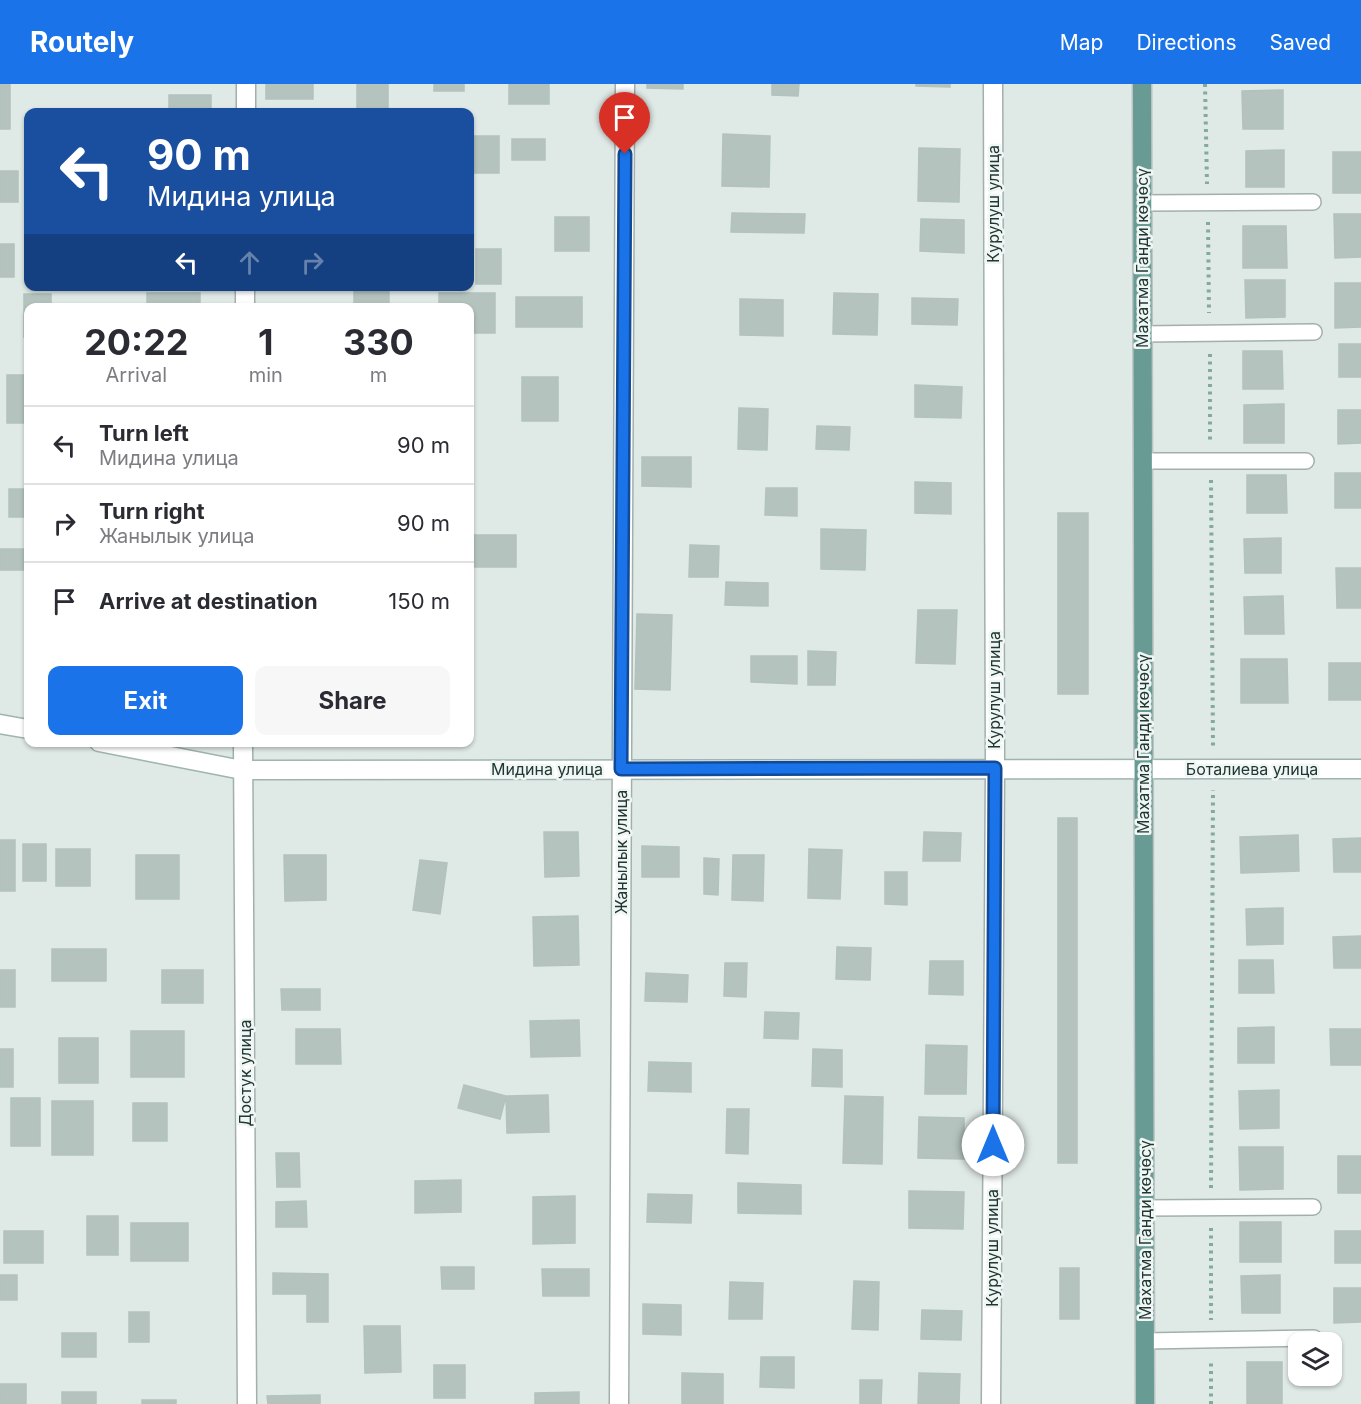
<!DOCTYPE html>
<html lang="en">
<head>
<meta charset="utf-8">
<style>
	body { margin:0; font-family:Inter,sans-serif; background:#f7f7f7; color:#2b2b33; height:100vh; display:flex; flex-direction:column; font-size:22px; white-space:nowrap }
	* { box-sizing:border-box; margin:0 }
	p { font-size:20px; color:#7c7c81 }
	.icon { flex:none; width:33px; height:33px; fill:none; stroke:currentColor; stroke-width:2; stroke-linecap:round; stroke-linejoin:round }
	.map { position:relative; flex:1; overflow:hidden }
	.sheet { position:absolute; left:24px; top:219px; width:450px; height:444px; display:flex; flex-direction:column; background:#fff; border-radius:12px; box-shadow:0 2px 4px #0004 }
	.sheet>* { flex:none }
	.banner { position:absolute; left:24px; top:24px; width:450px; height:183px; border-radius:12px; box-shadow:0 2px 4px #0004; background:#1a4fa0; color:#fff; overflow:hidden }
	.controls { position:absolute; left:1288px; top:1248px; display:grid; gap:12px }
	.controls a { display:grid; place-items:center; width:54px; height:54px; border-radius:12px; background:#fff; box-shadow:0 2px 4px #0004; font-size:30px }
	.pin { position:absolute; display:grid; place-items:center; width:51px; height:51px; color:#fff; margin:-62px -26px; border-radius:50% 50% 50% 0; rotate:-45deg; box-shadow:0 0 6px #0007 }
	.pin .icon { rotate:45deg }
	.me { position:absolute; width:66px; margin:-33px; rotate:0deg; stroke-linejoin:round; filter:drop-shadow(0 0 4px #0008) }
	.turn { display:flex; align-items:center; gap:21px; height:126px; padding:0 24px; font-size:27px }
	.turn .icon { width:78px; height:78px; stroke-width:2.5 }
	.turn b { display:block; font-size:42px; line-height:51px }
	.lanes { display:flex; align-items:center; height:57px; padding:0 24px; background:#0003; justify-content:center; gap:30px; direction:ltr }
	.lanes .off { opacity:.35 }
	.eta { display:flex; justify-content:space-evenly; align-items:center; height:102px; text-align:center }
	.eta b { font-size:36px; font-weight:700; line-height:42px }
	.primary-button { display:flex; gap:12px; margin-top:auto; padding:12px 24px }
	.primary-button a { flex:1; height:69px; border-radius:12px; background:#1a73e8; color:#fff; font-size:24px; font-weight:700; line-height:69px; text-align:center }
	.primary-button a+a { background:#f7f7f7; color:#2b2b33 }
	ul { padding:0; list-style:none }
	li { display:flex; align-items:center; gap:18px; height:78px; padding:0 24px; border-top:2px solid #e1e1e2 }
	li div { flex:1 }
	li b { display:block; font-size:22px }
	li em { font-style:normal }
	header { display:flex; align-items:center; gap:36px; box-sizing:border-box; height:84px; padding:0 30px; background:#1a73e8; color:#fff }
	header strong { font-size:28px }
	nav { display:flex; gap:33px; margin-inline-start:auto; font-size:21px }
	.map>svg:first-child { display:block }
</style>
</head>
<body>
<header>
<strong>Routely</strong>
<nav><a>Map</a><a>Directions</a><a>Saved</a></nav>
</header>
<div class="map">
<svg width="1361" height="1320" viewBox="0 0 1361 1320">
	<rect width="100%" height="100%" fill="#dfe9e5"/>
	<path fill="#b5c3bf" stroke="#b2c2bd" stroke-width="1.5" d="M0,0h10v45h-10z
		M266,0h47v15h-47z
		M357,0h31v28h-31z
		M434,0h30v7h-30z
		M509,0h40v20h-40z
		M647,0h36v5l-36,-1z
		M772,0h27l-1,12 -26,-1z
		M916,0h34v3l-34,-1z
		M1283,6v39h-40l-1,-38z
		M169,11h42v17h-42z
		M723,50l47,2 -1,51 -47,-1z
		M470,52h29v37h-29z
		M512,55h33v21h-33z
		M919,64l41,1 -1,53 -41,-1z
		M1284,66v37h-38v-36z
		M1333,68h28v41h-28z
		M0,87h18v31h-18z
		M732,129l73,1 -1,19 -73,-1z
		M1334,130h27v43l-26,1z
		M555,133h34v34h-34z
		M921,135l43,1v33l-44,-2z
		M1243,142h43l1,42h-44z
		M0,160h14v33h-14z
		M476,165h25v35h-25z
		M1245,196h40v37l-39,1z
		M1335,199h26v44l-26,1z
		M354,207h35v17h-35z
		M147,209h53v15h-53z
		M439,209h56v40h-25v-25h-31z
		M834,209l44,1 -1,41 -44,-1z
		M24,210h27v14h-23v29h-4z
		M516,213h66v30h-66z
		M912,214l46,1 -1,26 -45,-1z
		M740,215l43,1v36l-43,-1z
		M1339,260h22v33h-22z
		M1243,267h39l1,38h-40z
		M7,291h21v48h-21z
		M522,293h36v44h-36z
		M915,301l47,2 -1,31 -46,-1z
		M1284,320v39h-40v-38z
		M739,324l29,1 -1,41 -29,-1z
		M1338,326h23v33l-23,1z
		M817,342l33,1 -1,23 -33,-1z
		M642,373h49v30l-49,-1z
		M1335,389h26v35h-26z
		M1247,391h39l1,38h-40z
		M915,398l36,1v31l-36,-1z
		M766,404h31v28l-32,-1z
		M9,405h19v28h-19z
		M1058,429h30v181h-30z
		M821,445l45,1 -1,40 -44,-1z
		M470,451h46v32h-46z
		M1281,454v35h-36l-1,-34z
		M690,461l29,1 -1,31h-29z
		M0,465h28v21h-28z
		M1336,484h25v40h-24z
		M726,498l42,1v23l-43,-1z
		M1283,512l1,38h-39l-1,-37z
		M918,526h39l-2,54 -39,-1z
		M637,530l35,1 -2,75 -35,-1z
		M808,567l28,1 -1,33h-27z
		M751,572h46v28l-46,-2z
		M1241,575h46l1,44h-47z
		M1329,579h32v37h-32z
		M1058,734h19v345h-19z
		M544,748h34l1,44 -34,1z
		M924,748l37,1 -1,28h-37z
		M1298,751l1,36 -58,2 -1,-36z
		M1361,754v34h-27l-1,-33z
		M0,756h15v51h-15z
		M23,760h23v37h-23z
		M642,762l37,1v30h-37z
		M56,765h34v37h-34z
		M809,765l33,1 -2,49 -32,-1z
		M136,771h43v44h-43z
		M284,771h42v45l-41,1z
		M733,771h31l-1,46 -31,-1z
		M704,774l15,1 -1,36 -14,-1z
		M420,776l27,3 -7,51 -27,-4z
		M885,788h22v33l-22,-1z
		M1283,824v36l-36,1 -1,-36z
		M578,832l1,49 -45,1 -1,-49z
		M1361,852v32h-27l-1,-31z
		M837,863l34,1 -1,32 -34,-1z
		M52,865h54v32h-54z
		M1239,876h34l1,33h-35z
		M930,877h33v34l-34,-1z
		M725,879h22l-1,34 -22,-1z
		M0,886h15v37h-15z
		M162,886h41v33h-41z
		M646,889l42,2 -1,27 -42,-1z
		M281,905h39v21h-38z
		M765,928l34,1 -1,26 -34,-1z
		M579,936l1,36 -49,1 -1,-36z
		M1274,943v36h-36v-35z
		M296,945h44l1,35h-45z
		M1330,945h31v36h-30z
		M131,947h53v46h-53z
		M59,954h39v45h-39z
		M926,961l41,1 -1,48h-41z
		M0,965h13v38h-13z
		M813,965l29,1v37l-30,-1z
		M649,978l42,1v29l-43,-1z
		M464,1001l42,11 -6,23 -42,-11z
		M1279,1006v38l-39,1 -1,-38z
		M548,1011l1,37 -42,1 -1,-37z
		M845,1012l38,1 -1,67 -39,-1z
		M11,1014h29v48h-29z
		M52,1017h41v54h-41z
		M133,1019h34v38h-34z
		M727,1025h22l-1,45 -22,-1z
		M919,1033l45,1v41l-46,-1z
		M1239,1063h44v42l-43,1z
		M276,1069h23l1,34h-23z
		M1338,1072h23v37h-23z
		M461,1096v32l-46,1v-32z
		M738,1099l63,2v29l-63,-1z
		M909,1107l55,1 -1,37 -54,-1z
		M648,1110l44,1 -1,28 -44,-1z
		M575,1112v47l-42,1v-47z
		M306,1117l1,26h-31v-25z
		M87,1132h31v39h-31z
		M1240,1138h41v40h-41z
		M131,1139h57v38h-57z
		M4,1147h39v32h-39z
		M1335,1147h26v32h-26z
		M441,1183h33v22h-32z
		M1060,1184h19v51h-19z
		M542,1185h47v27h-46z
		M273,1189l55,1v48h-21v-28h-34z
		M0,1191h17v25h-17z
		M1280,1191v38h-38l-1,-37z
		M854,1197l25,1 -1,48 -26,-1z
		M730,1198l33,1 -1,36h-33z
		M1334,1204h27v34l-27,1z
		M643,1220l38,1v30l-38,-1z
		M922,1226l40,1 -1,29 -40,-1z
		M129,1228h20v30h-20z
		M364,1242h36l1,46 -36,1z
		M62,1249h34v24h-34z
		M761,1273h33v31l-34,-1z
		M1247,1278h35v42h-35z
		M434,1281h31v33h-31z
		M682,1289l41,1v30h-41z
		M919,1289l41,1 -1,30h-41z
		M860,1296h22l-1,24h-21z
		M0,1300h26v20h-26z
		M62,1308h34v12h-34z
		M579,1308v12h-44v-11z
		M320,1311v9h-52l-1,-8z
		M142,1316h34v4h-34z"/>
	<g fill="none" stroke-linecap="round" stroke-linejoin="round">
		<g stroke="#a2b0ac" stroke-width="18">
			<path id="lane" d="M1142,119l171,-1
				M1142,250l172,-2
				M1143,377h163
				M1145,1124l168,-1
				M1145,1257l169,-3"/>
		</g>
		<g stroke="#a2b0ac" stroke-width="21">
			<path id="street" d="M246,28v-28
				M245,224v-22
				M243,658l4,662
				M619,1320l6,-1320
				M991,1320l4,-636 -2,-684"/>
		</g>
		<g stroke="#9fb4ae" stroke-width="21">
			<path id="secondary" d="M0,640l28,5
				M99,658l143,28 1119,-1"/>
		</g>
		<g stroke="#bcc3c2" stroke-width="21">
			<path id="primary" d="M1142,0l3,1320"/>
		</g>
		<path stroke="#82aaa1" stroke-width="4" stroke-dasharray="3 4.5" stroke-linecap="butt" d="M1205,0l2,100
			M1208,138l1,91
			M1210,270v88
			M1211,396l2,266
			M1211,1104l2,-398
			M1211,1144v92
			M1211,1320v-44"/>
		<use href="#lane" stroke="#fff" stroke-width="15"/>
		<use href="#street" stroke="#fff" stroke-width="18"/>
		<use href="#secondary" stroke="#fff" stroke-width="18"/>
		<use href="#primary" stroke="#679b93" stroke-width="18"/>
	</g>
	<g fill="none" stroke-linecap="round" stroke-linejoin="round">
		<g stroke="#114b97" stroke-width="15">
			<path id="route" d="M625,70l-4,615 374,-1 -2,377"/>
		</g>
		<use href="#route" stroke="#1a73e8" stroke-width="10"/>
	</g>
	<g text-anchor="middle" stroke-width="5" stroke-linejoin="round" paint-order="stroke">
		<g font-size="16" fill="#213734" stroke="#eff6f3">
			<text transform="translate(993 120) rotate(-90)" y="6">Курулуш улица</text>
			<text transform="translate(1142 174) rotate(-90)" y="6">Махатма Ганди көчөсү</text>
			<text transform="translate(994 606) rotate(-90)" y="6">Курулуш улица</text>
			<text transform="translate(1143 660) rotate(-90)" y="6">Махатма Ганди көчөсү</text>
			<text x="547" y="691">Мидина улица</text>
			<text x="1252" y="691">Боталиева улица</text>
			<text transform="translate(621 768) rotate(-90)" y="6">Жанылык улица</text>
			<text transform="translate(245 989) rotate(-90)" y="6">Достук улица</text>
			<text transform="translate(1145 1146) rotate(-90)" y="6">Махатма Ганди көчөсү</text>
			<text transform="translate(992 1164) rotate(-90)" y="6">Курулуш улица</text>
		</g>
	</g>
</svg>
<div class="controls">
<a><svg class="icon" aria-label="layers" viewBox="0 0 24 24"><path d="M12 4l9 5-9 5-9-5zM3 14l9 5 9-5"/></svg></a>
</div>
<div class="pin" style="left:625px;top:70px;background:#d93025"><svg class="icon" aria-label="arrive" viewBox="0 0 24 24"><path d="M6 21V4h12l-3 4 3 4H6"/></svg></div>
<svg class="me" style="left:993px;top:1061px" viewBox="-20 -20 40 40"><circle r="19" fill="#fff"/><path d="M0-13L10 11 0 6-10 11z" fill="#1a73e8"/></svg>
<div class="banner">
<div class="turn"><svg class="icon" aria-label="left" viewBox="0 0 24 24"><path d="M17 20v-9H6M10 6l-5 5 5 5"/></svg><div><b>90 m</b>Мидина улица</div></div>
<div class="lanes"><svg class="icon" aria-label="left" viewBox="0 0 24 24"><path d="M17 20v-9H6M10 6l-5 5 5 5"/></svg><svg class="icon off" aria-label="ahead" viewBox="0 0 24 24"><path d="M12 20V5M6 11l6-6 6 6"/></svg><svg class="icon off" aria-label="right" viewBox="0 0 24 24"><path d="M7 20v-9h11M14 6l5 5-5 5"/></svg></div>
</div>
<section class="sheet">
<div class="eta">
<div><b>20:22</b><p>Arrival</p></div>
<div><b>1</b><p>min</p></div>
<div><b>330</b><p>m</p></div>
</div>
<ul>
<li><svg class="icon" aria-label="left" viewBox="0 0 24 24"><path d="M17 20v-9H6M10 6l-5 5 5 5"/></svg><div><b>Turn left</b><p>Мидина улица</p></div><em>90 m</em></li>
<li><svg class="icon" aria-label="right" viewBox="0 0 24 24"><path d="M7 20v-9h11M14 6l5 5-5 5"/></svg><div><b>Turn right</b><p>Жанылык улица</p></div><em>90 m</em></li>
<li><svg class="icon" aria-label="arrive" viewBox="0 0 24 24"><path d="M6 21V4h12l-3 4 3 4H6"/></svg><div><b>Arrive at destination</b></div><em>150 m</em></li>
</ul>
<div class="primary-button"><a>Exit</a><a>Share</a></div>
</section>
</div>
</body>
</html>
